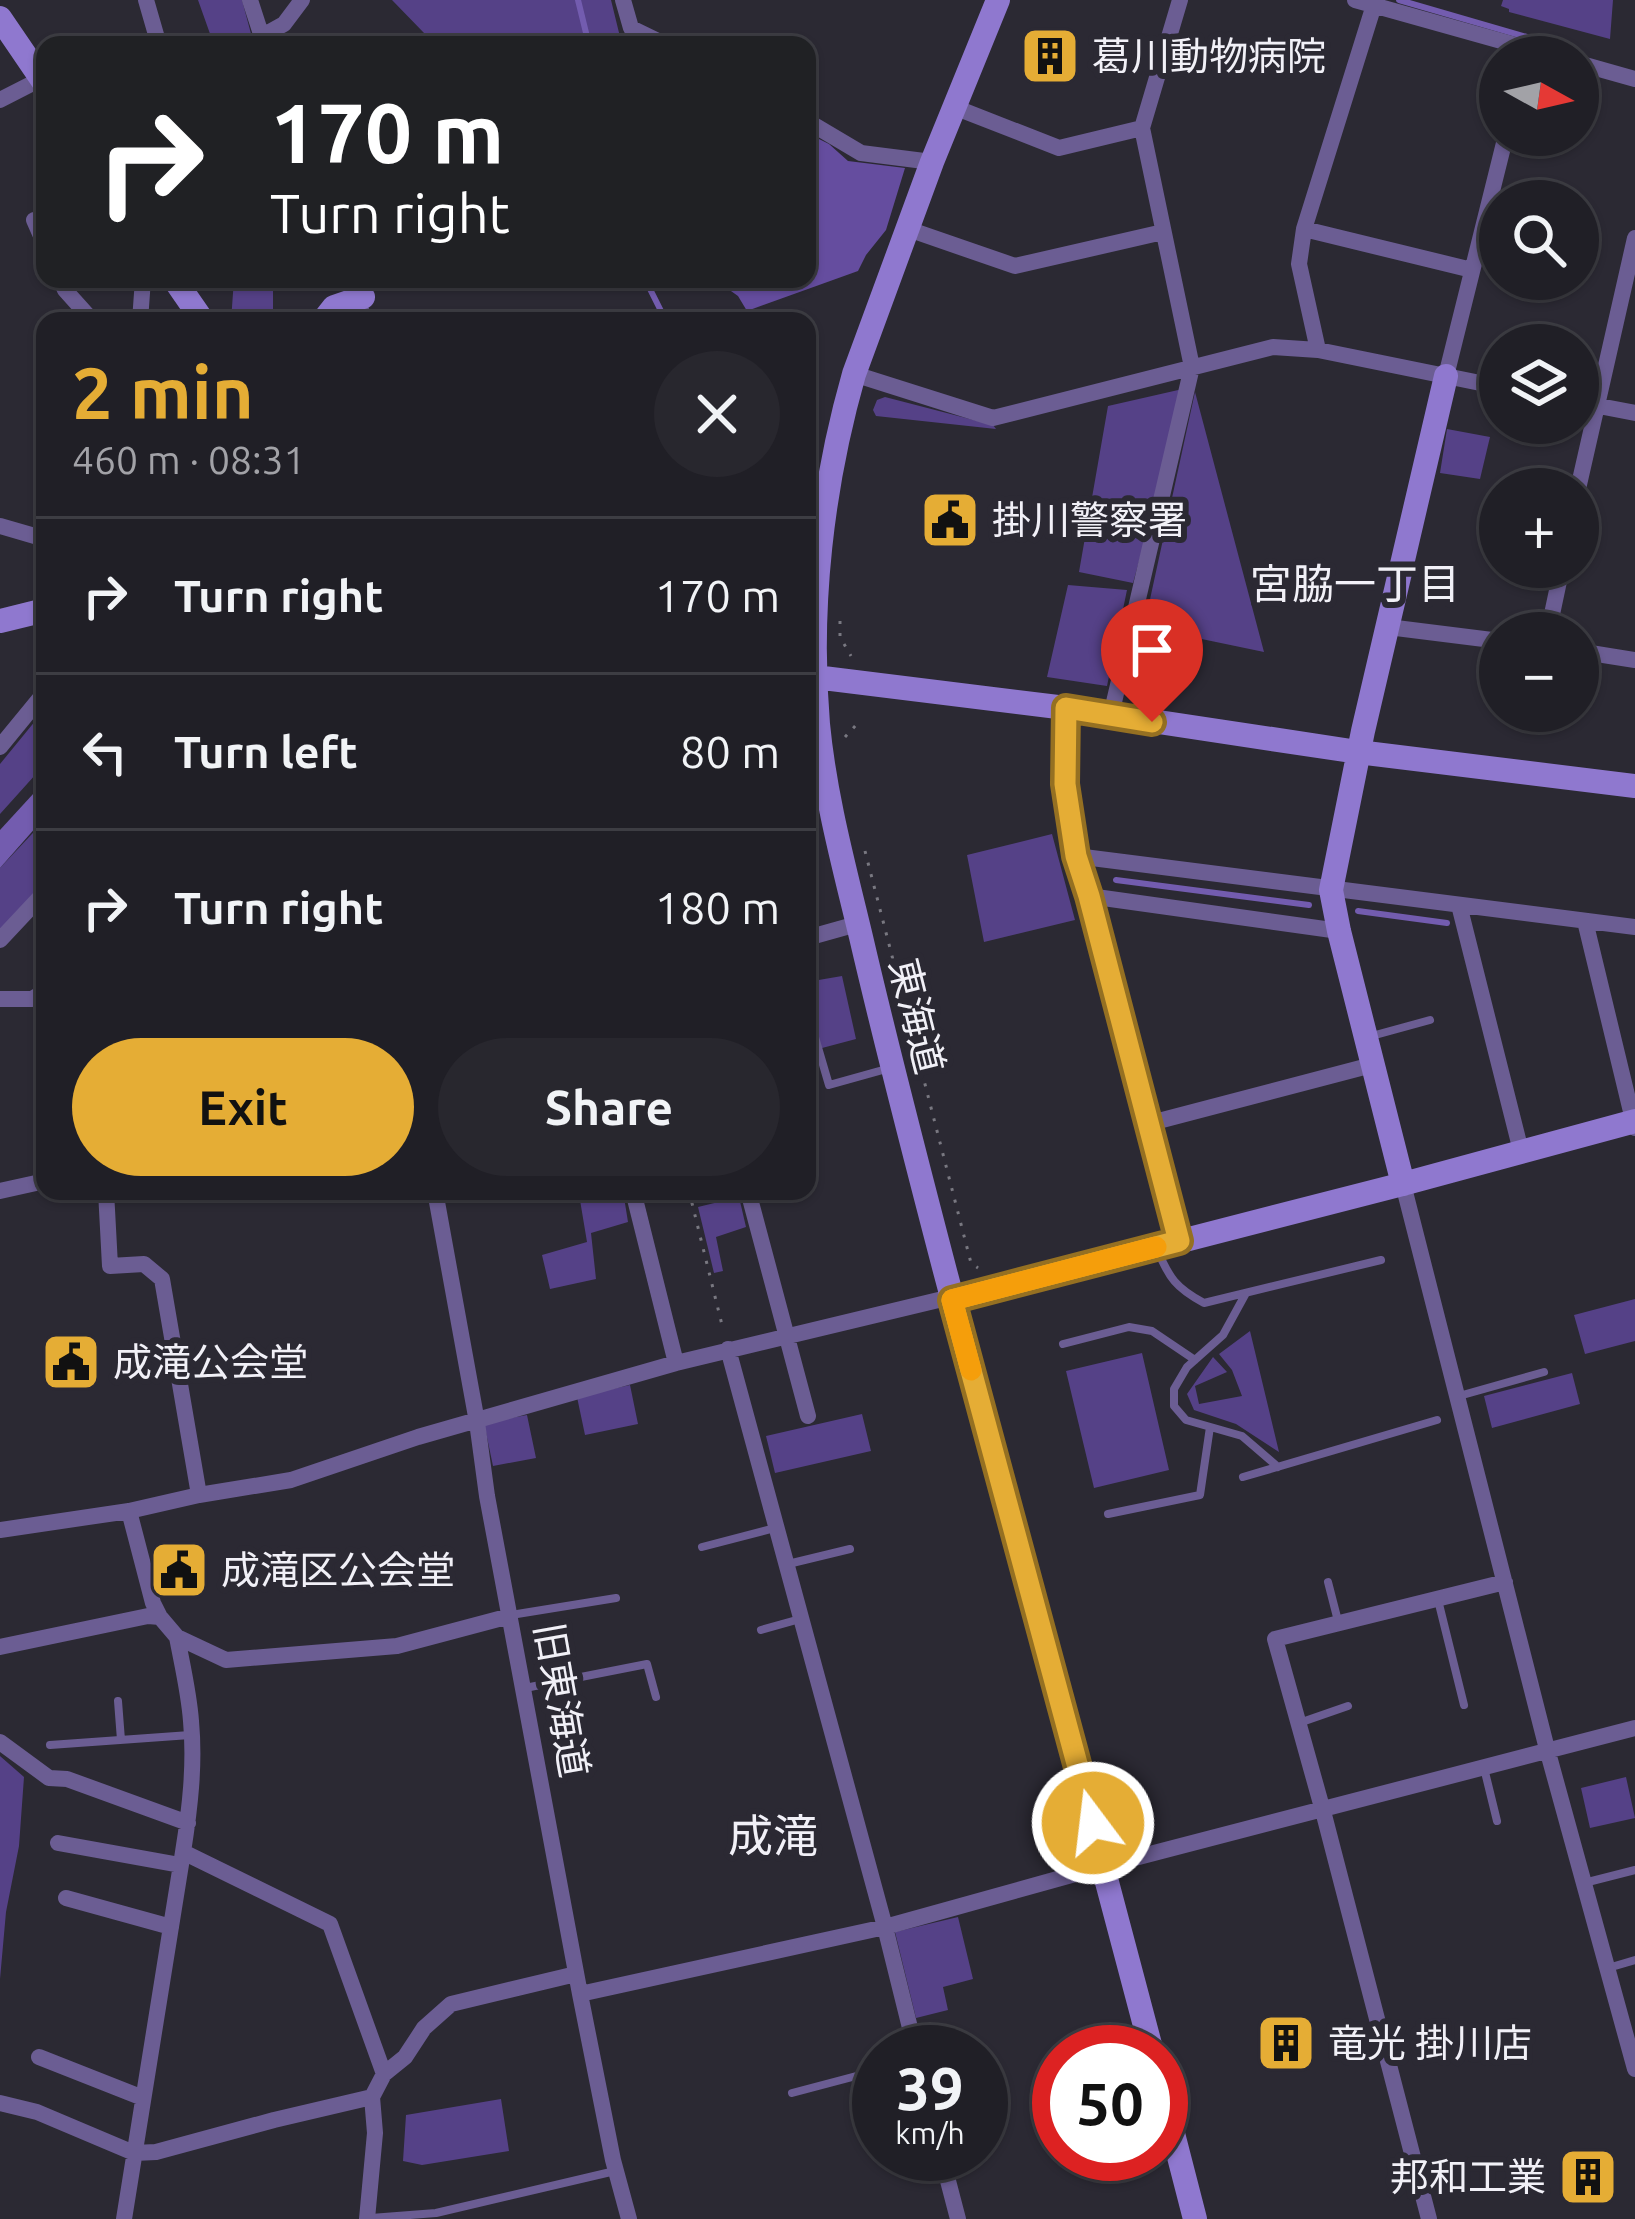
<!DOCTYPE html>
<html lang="en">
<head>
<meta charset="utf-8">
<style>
	body { margin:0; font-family:Ubuntu,"Noto Sans JP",sans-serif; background:#28272e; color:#f1f3f6; height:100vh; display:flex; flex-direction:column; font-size:45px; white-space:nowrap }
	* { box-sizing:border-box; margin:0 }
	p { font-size:39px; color:#a2a2a7 }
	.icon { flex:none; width:66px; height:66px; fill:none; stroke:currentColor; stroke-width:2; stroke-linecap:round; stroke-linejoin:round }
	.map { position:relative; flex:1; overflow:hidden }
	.drawer { position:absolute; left:36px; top:312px; width:780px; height:888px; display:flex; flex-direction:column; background:#201f26; border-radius:24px; box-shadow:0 3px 9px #0004,0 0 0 3px #3d3d43 }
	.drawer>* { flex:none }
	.top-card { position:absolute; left:36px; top:36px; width:780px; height:252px; border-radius:24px; box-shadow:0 3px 9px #0004,0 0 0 3px #3d3d43; background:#202124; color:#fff; overflow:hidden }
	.needle { width:78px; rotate:98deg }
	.buttons { position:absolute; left:1479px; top:36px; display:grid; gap:24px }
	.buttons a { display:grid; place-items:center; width:120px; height:120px; border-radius:50%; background:#201f26; box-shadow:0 3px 9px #0004,0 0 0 3px #3d3d43; font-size:60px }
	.speed { position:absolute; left:852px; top:2025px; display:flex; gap:24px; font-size:60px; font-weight:700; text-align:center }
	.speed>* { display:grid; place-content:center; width:156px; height:156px; border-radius:50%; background:#201f26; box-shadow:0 3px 9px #0004,0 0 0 3px #3d3d43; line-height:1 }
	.speed small { font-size:30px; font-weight:400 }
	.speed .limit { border:18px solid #d22; background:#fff; color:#111 }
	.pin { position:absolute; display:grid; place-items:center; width:102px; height:102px; color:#fff; margin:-123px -51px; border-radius:50% 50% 50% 0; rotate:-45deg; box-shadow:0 0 12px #0007 }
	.pin .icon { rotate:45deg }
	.me { position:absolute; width:132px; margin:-66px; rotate:345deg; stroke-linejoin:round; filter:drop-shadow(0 0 9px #0008) }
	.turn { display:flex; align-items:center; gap:42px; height:252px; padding:0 36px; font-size:54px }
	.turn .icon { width:156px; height:156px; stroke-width:2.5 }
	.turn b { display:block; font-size:84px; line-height:102px }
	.round { display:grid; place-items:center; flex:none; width:126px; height:126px; border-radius:63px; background:#28272e }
	.headline { display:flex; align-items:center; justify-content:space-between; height:204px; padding:0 36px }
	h1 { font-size:72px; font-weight:700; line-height:90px; color:#e5ad35 }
	.action { display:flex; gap:24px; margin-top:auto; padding:24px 36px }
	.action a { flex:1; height:138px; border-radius:72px; background:#e5ad35; color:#111; font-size:48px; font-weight:700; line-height:138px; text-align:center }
	.action a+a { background:#28272e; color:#f1f3f6 }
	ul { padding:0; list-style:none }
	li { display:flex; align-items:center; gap:36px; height:156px; padding:0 36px; border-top:3px solid #3d3d43 }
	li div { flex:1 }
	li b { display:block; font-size:45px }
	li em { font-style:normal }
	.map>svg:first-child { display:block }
</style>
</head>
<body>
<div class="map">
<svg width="1635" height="2219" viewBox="0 0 1635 2219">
	<rect width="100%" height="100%" fill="#2b2933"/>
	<path fill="#554187" d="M198,0h44l12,45h-40z
		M392,0h219l11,45h-197v-11z
		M1503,0h110l-3,39 -101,-27v-3l-8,-3z
		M234,279h39v42h-42z
		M1187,388l-54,195 -54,-11 29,-166z
		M1195,392l69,260 -120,-25z
		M885,397l108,28 3,4 -120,-13 -3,-6 4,-10z
		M1447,429l43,8 -10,42 -40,-6z
		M1068,585l59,5 -20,96 -60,-9z
		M45,709v55l-45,50v-50z
		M45,820v64l-45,49v-65z
		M1052,834l23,86 -91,22 -17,-87z
		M842,976l14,63 -49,13v-70z
		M594,1191h29l5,31 -37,11 5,46 -46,10 -8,-34 45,-13 -8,-48z
		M739,1197l7,30 -30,10 7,34 -9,2 -16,-66z
		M1635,1299v42l-50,13 -11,-39z
		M1250,1331l29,121 -43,-28 -42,-14 -7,-16 26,-37 14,15 -32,14 4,18 43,-8 -10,-26 -13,-16z
		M1142,1353l27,117 -75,18 -28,-117z
		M1572,1373l8,31 -88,24 -8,-32z
		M630,1385l8,39 -53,11 -8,-38z
		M862,1414l9,37 -96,22 -9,-37z
		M527,1415l9,43 -43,8 -9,-43z
		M0,1756l24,21 -5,69 -13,66 -6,67z
		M1626,1777l9,41 -45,10 -9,-40z
		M958,1917l15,62 -30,8 5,23 -32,8 -21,-86z
		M501,2099l8,52 -87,14 -19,-4 3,-46z"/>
	<path fill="#654d9f" d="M807,133l22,11 19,17 57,7 -19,62 -20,25 -8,16 -111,40 -9,-15 -24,-17h93z"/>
	<path fill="#735caf" d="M45,781v36l-45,51v-38z"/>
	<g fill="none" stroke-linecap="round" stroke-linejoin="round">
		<path stroke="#735caf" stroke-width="6" d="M578,0l11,45
			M1399,0l176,51
			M645,279l21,42
			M1116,880l193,25
			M1358,911l89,12"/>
		<path stroke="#797881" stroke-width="3" stroke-dasharray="3 9" stroke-linecap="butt" d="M38,107l7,10
			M840,621v16l11,19
			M845,737l11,-12
			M865,851l106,412 7,5
			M689,1191l34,138"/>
		<path stroke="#6b5d93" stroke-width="8" d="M357,279l11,42
			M807,1010l22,75 61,-17
			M1368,1037l62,-17
			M1157,1249c12,29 19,39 47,54l177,-43
			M1246,1293l-23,42 -36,32 -13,22v17l12,14 56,16 36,31
			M1063,1344l66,-17 23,4 43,29
			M1459,1396l85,-24
			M1243,1477l194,-57
			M1108,1514l92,-19 10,-68
			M702,1547l73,-19
			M788,1564l62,-15
			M1328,1582l10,39
			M1438,1600l26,105
			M511,1615l105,-17
			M761,1630l39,-11
			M525,1688l122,-24 9,33
			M118,1701l3,39
			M1299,1723l49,-17
			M50,1745l140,-10
			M1484,1768l13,53
			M1584,1883l51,-13
			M1608,1968l27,-8
			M792,2093l87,-23
			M371,2218l65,-5 179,-42"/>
		<path stroke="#6b5d93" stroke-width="16" d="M146,0l13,45
			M250,0l12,37
			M623,0l8,28 35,17
			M1355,0l203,57
			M246,45l38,-21 18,-24
			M1578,63l57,16
			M0,100l41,-21
			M954,107l105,41 83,-20
			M807,121l54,32 71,9
			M34,220l11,25
			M908,229l107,37 148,-34
			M1304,229l168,41
			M60,279l5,11 26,29 5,2
			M140,321l3,-42
			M1318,350l-19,-86 5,-35 70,-224
			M854,374l139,44 280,-71 45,3 182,37
			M1446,376l60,-241
			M1578,402l57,11
			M1578,489l57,-251
			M0,526l45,13
			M1388,627l112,14
			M1548,633l14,-66
			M1578,651l57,9
			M1066,708l-1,76 11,72 13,40 90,345
			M1111,715l81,-348 -50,-239 38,-128
			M0,747l45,-55
			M807,802l20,-7
			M1076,856l559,71
			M1089,896l250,35
			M1459,905l62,246
			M1585,921l50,207
			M807,938l50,-14
			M0,940l45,-48
			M0,999h32l13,-8
			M1147,1124l225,-59
			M1403,1184l144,565 88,320
			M0,1191l45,-10
			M106,1191l4,75 34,-2 18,15 37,216
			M435,1191l42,231 10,74 93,498 33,166 16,59
			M633,1191l43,172
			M748,1191l60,225
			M728,1349l157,578 31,125
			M129,1511l24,92 7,14
			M0,1530l129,-19 70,-16 92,-15 127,-43 258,-74 275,-66
			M177,1637c5,27 12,56 14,84 4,44 -1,87 -8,131l147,72 54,150
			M0,1647l148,-31 12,1 17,20 49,23 171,-14 113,-30
			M0,1742l49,36 18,1 121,44
			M58,1843l122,22
			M66,1898l105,29
			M580,1994l305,-67 219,-61 531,-138
			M39,2057l104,41
			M0,2103l37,9 97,41 22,-1 118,-32 98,-23
			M941,2154l17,65
			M124,2219l59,-367
			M367,2219l8,-86 -3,-36 12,-23 21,-17 19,-29 27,-24 125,-30
			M1429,2219l-106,-408 -48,-172 230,-57"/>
		<path stroke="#8f78cf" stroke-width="24" d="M998,0l-66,162 -78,212c-32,112 -46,233 -36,350 7,73 26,142 43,213 26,112 55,223 84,334 67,261 140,520 207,781
			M0,18l45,66
			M174,279l29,42
			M323,321l11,-14 29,-10
			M0,621l45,-11
			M807,676l259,32 292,44 277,34
			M1403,1184l-64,-253 -8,-41 32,-159 83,-355
			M952,1300l451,-116 232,-63
			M1161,2087l34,132"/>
	</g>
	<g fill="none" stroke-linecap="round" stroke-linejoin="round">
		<g stroke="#957022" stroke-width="30">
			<path id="route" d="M1093,1823l-141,-523 227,-59 -90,-345 -13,-40 -11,-72 1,-76 86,14"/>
		</g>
		<use href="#route" stroke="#e5ad35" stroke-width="21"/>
		<path stroke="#f59e0b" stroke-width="21" d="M971,1370l-19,-70 204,-53"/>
	</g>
	<defs>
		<g id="building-square" transform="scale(3)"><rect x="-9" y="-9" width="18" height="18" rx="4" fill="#e5ad35" stroke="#2b2933"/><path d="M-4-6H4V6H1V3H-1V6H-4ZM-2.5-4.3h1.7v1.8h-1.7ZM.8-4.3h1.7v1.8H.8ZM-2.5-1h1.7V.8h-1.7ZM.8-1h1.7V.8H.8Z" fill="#111"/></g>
		<g id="civic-square" transform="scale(3)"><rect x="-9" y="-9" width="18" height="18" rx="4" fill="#e5ad35" stroke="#2b2933"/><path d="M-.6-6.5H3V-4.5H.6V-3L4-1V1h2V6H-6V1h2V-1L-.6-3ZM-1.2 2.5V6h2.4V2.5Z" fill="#111"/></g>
	</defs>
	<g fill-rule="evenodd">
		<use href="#building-square" x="1050" y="56"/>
		<use href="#civic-square" x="950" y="520"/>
		<use href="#civic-square" x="71" y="1362"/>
		<use href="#civic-square" x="179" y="1570"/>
		<use href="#building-square" x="1286" y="2043"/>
		<use href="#building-square" x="1588" y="2177"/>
	</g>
	<g text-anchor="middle" stroke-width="12" stroke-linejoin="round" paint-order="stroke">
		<g font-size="39" fill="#f1f0f7" stroke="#2b2933" text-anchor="start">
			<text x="1092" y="70">葛川動物病院</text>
			<text x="992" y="534">掛川警察署</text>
			<text x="113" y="1376">成滝公会堂</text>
			<text x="221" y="1584">成滝区公会堂</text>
			<text x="1328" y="2057">竜光 掛川店</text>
			<text x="1546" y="2191" text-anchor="end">邦和工業</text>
		</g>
		<g font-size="39" fill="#f1f0f7" stroke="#2b2933">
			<text transform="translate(917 1016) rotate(76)" y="14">東海道</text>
			<text transform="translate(562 1700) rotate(80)" y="14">旧東海道</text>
		</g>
		<g font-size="42" fill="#f1f0f7" stroke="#2b2933">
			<text x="1355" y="599">宮脇一丁目</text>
		</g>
		<g font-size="45" fill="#f1f0f7" stroke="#2b2933">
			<text x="773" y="1852">成滝</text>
		</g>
	</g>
</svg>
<div class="buttons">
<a><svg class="needle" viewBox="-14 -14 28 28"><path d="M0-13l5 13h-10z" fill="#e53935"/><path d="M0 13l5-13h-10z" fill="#a2a2a7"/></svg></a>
<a><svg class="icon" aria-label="search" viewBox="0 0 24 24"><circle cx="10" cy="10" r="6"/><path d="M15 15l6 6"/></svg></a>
<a><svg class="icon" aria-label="layers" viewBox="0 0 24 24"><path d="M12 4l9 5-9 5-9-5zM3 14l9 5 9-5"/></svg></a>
<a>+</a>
<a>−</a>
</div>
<div class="speed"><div>39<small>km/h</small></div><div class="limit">50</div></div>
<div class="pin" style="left:1152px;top:722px;background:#d93025"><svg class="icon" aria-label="arrive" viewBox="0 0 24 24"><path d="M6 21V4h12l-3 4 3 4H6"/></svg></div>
<svg class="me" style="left:1093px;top:1823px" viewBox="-20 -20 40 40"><circle r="17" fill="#e5ad35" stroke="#fff" stroke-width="3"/><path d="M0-11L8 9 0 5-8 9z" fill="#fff"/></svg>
<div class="top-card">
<div class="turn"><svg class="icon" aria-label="right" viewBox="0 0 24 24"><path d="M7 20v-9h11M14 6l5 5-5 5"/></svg><div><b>170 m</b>Turn right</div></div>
</div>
<section class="drawer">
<div class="headline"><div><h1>2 min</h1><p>460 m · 08:31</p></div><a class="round"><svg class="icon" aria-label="close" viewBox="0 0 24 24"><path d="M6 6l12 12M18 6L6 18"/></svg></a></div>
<ul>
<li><svg class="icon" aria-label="right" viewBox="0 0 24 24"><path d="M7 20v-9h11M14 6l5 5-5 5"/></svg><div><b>Turn right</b></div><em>170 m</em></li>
<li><svg class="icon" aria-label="left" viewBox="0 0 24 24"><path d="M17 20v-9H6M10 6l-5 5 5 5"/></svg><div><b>Turn left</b></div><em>80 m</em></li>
<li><svg class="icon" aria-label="right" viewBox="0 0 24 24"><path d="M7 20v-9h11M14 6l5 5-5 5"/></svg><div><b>Turn right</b></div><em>180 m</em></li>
</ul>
<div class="action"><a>Exit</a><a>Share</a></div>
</section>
</div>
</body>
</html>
